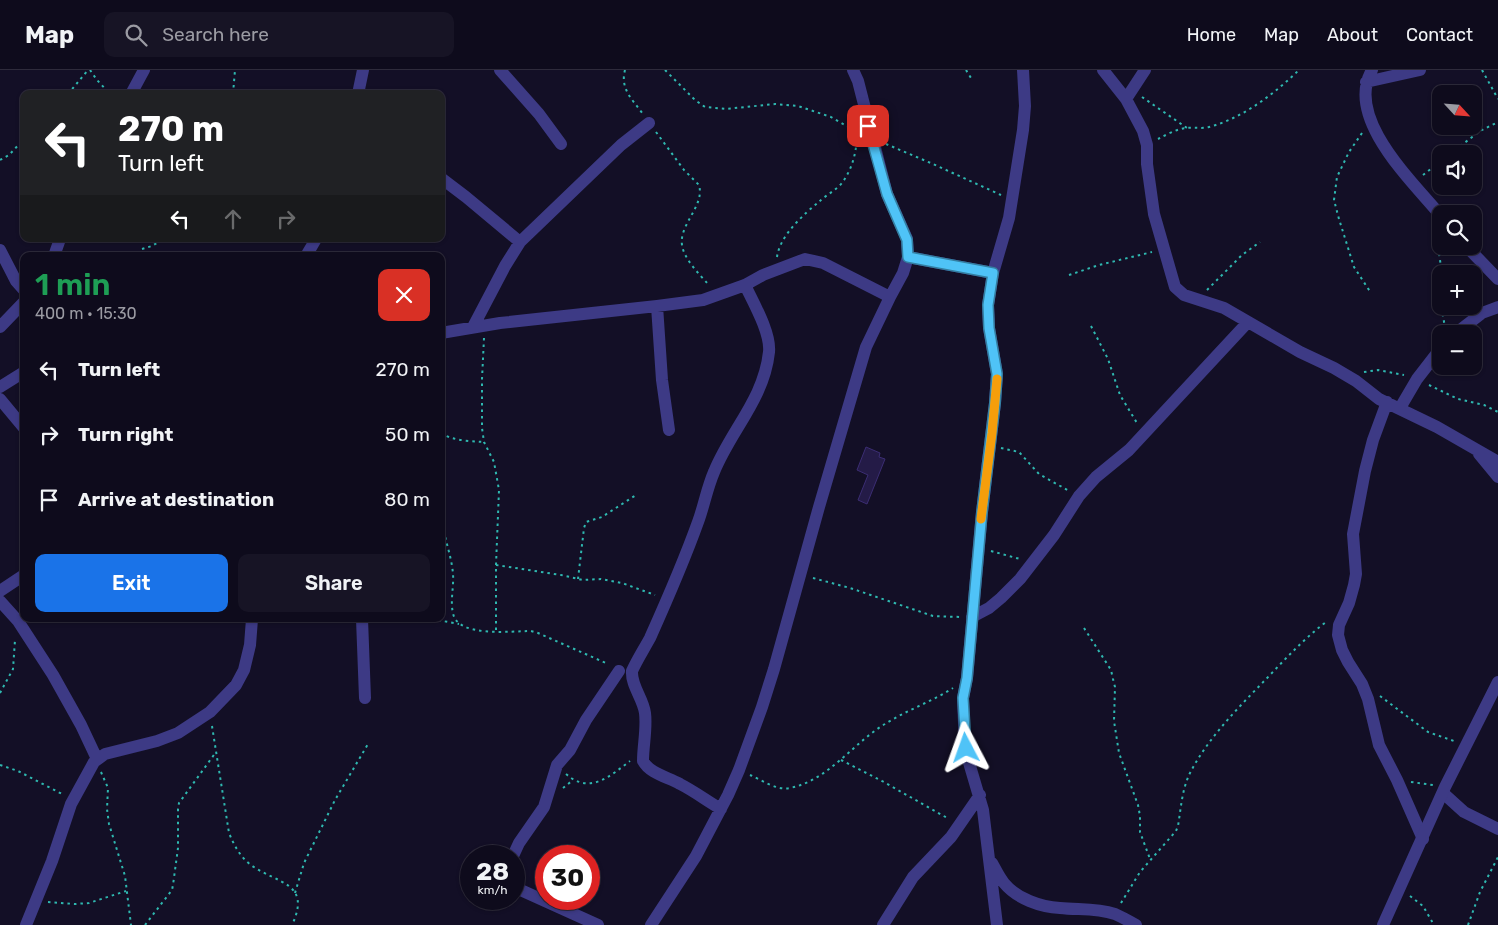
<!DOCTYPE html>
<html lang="en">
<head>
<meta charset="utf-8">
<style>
	body { margin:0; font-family:Rubik,sans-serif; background:#171425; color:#f1f3f6; height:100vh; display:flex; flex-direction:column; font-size:19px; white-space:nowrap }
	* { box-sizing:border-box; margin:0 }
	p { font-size:16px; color:#9b9ba3 }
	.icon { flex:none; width:28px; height:28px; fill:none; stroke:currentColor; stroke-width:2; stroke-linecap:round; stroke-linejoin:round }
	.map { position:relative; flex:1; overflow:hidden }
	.sheet { position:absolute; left:20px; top:182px; width:425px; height:370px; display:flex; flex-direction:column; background:#0e0b1c; border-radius:10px; box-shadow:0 1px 4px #0004,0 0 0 1px #2e2b3b }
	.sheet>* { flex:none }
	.banner { position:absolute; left:20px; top:20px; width:425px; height:152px; border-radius:10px; box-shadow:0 1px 4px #0004,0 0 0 1px #2e2b3b; background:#202124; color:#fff; overflow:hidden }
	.needle { width:32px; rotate:116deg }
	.controls { position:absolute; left:1432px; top:15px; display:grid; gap:10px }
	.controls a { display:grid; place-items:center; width:50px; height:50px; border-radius:10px; background:#0e0b1c; box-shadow:0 1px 4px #0004,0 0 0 1px #2e2b3b; font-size:25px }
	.speed { position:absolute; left:460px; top:775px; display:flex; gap:10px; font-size:25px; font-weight:700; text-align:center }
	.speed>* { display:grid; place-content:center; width:65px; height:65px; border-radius:50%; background:#0e0b1c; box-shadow:0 1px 4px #0004,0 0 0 1px #2e2b3b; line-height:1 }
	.speed small { font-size:12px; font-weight:400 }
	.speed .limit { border:8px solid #d22; background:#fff; color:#111 }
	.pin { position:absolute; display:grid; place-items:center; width:42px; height:42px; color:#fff; margin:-21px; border-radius:10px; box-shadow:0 2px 8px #0006 }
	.me { position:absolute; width:55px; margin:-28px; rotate:356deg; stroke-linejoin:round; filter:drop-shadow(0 0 4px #0008) }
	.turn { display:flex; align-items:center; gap:18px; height:105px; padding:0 15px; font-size:22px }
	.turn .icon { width:65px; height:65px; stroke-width:2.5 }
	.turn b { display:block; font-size:35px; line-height:42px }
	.lanes { display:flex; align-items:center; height:48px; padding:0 15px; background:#0003; justify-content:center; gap:25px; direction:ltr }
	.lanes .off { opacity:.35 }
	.round { display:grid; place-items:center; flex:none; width:52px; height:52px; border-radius:10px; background:#171425 }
	.headline { display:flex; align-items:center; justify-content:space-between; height:85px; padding:0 15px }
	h1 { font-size:30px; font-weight:600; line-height:38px; color:#1e9e55 }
	.action { display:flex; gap:10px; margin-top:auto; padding:10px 15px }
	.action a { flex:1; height:58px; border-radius:10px; background:#1a73e8; color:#fff; font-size:20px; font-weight:600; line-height:58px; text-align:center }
	.action a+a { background:#171425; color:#f1f3f6 }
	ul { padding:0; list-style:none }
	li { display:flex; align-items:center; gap:15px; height:65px; padding:0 15px }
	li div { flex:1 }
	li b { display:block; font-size:19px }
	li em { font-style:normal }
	header { display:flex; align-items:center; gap:30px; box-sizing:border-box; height:70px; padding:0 25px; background:#0e0b1c; border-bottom:1px solid #2e2b3b }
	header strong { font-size:24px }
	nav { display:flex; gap:28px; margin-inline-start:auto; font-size:18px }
	.search { width:350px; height:45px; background:#171425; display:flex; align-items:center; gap:12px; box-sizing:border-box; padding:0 18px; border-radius:10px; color:#9b9ba3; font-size:19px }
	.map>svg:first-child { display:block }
</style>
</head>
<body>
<header>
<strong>Map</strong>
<div class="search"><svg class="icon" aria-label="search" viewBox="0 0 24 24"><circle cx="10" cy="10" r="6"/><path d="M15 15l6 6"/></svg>Search here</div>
<nav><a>Home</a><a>Map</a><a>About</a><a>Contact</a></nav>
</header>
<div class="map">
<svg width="1498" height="855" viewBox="0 0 1498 855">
	<rect width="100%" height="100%" fill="#130f26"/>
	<path fill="#241b47" stroke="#3b2d73" d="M866,377l14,6 -1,4 6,2 -18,45 -9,-4 10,-25 -11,-5z"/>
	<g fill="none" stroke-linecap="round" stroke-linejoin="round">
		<path stroke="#2fb8b0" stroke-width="2" stroke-dasharray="2.5 4" stroke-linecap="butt" d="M90,0l7,10 13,14
			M625,0c-5,19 7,29 18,44
			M665,0l30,30 10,7 21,2 49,-5 23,2 33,11 28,16
			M966,0l5,8
			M1482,0l16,29
			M68,24l20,-24
			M233,24l2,-24
			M1142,27l45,31
			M656,62l28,38 15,15c6,21 -20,39 -17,60 2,14 17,29 26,39
			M1362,63l-13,19 -12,25 -3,23 5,19 15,48 17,26
			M1158,69c8,-4 18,-10 28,-11 8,-1 15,1 23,-1 34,-9 65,-33 90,-57
			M886,74l47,20 68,31
			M1450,84l30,-23 18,-9
			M0,90l9,-5 15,-16
			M1423,105l18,-14
			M1441,158l-3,18 4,28
			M142,179l10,-3 11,-7
			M777,187c3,-22 27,-43 44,-57 7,-6 15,-10 21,-17 11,-15 15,-33 15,-51
			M1069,205l30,-10 53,-13
			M1441,218v18l4,21
			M1207,220l35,-35 18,-13
			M1091,256l17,33 12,36 17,28
			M484,268l-2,41v49l2,14 10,20 5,28 -3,75v67
			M1364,302l14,-2 26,5
			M1429,315l29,14 26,6 14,7
			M441,363c12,8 29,8 43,9
			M1001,378l18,4 20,22 30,17
			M441,435c1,10 1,22 4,31 3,13 7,25 8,38 1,13 -3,27 0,39 4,25 59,18 78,18l7,2 70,31
			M991,481l29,8
			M496,495l65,10 22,5 18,-1 21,4 33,12
			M813,508l37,10 83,28 27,1
			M578,509l6,-51 2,-6 16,-5 34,-22
			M22,537l2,-17
			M432,549l27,5
			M1084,558l27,42 2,9 2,8 -1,34 5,32 19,52 2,11v16l10,27
			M0,623l13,-24 2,-29
			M1380,626l48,36 26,9
			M212,656l17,107c5,12 11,24 22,32 26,19 61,17 41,60
			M841,690l41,21 67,38
			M0,695l18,6 44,23
			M101,702l7,16 -1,21 2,15 16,52 6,49
			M566,704c24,21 44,2 64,-13
			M750,705c12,5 27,16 40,13 39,-8 63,-45 95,-64 22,-14 46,-22 68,-36
			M1411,712l22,3
			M563,718l10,-8
			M295,823l9,-30 31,-63 33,-56
			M1410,826l13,10 11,19
			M48,832l27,2 14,-1 37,-12
			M1121,833l19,-31 36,-41 2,-5c3,-18 4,-37 12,-53 19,-37 51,-68 80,-98 18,-19 35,-37 56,-53
			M145,855l27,-35 1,-5 5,-37v-39l1,-6 37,-51
			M1468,855l12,-33 18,-35"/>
		<path stroke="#3d3a85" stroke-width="12" d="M500,0l39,44 22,30
			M1103,0l23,29 17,32 4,14v19l7,50 21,73 9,8 40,13 76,44 34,16 22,13 23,18 58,28 61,35
			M1372,0c-28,48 41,112 69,146
			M1366,12l54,-12
			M131,24l13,-24
			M358,24l5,-24
			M1126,29l19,-29
			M441,108l25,19 54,45
			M1466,176l32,33
			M0,180l16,31 8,9
			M54,186l6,-17
			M306,186l10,-17
			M908,187l85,16
			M657,236l5,74 7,50
			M0,257l24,-25
			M473,257l32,-61 15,-24 101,-97 28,-22
			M441,263l59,-10 157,-17 46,-6 42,-15 18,-10 42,-16 18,4 67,34
			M1455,264l27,-21 16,-6
			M0,317l24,-15
			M0,329l24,29
			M1387,332l-14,38 -8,31 -12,63 3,40 -2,11 -5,18 -10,22 -1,10 4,15 6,12 14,22 6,15 11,46 18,35 26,59
			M1400,338l17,-29 24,-31
			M1479,384l19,23
			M0,521l24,-16
			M0,531l18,20 35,54 28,50 16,34
			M972,547l17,-9 12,-10 19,-19 34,-44 25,-39 17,-19 33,-27 119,-128
			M362,549l3,79
			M1443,723l21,19 34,17
			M721,739c-14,-8 -27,-18 -41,-25 -12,-7 -30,-10 -37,-23 0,-16 4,-32 2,-48 -2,-15 -14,-27 -13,-42 5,-11 12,-22 18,-33 17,-38 34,-77 48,-116 6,-16 9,-34 16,-50 17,-42 50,-73 55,-120 2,-19 -16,-50 -24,-67
			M513,786l6,-13 25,-36 13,-42 13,-15 16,-30 33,-49
			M992,793c4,7 7,14 12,20 13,16 37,24 56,25 19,2 36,0 55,6 7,3 14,7 21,11
			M514,817l84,38
			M26,855l26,-64 19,-57 23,-42 11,-8 52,-13 21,-8 32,-21 26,-27 8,-15 6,-25 2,-26
			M651,855l45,-69 32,-61 11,-25 23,-63 12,-38 45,-162 47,-160 24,-50 13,-24 5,-16 -1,-18 -20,-45 -29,-113 -5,-11
			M883,855l30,-48 38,-40 29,-42
			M997,855l-14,-115 -18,-61 -2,-51 4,-20 15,-166 13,-109 2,-29 -8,-46 -1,-23 5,-32 16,-55 14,-88 2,-24 -2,-36"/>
		<path stroke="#3d3a85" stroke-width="12" d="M1383,855l62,-138 53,-105"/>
	</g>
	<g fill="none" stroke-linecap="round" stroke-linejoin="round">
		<g stroke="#337fa1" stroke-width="12">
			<path id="route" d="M868,56l19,68 20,46 1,17 85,16 -5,32 1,23 8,46 -2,29 -13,109 -15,166 -4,20 3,50"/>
		</g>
		<use href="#route" stroke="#4fc3f7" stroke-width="9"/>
		<path stroke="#f59e0b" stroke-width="9" d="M981,449l11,-86 5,-54"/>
	</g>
</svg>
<div class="controls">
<a><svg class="needle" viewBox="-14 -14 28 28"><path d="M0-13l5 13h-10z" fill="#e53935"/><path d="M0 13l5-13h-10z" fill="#9b9ba3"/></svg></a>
<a><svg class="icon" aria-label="sound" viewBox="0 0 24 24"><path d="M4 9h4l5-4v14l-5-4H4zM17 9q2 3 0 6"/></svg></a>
<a><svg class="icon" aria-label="search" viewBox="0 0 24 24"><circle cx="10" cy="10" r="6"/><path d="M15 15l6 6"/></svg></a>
<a>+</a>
<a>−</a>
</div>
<div class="speed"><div>28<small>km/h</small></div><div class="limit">30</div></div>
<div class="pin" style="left:868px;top:56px;background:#d93025"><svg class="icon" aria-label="arrive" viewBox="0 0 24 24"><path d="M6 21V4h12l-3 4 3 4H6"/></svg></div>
<svg class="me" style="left:966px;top:678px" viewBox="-20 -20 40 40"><path d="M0-17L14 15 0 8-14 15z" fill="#4fc3f7" stroke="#fff" stroke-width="4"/></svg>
<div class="banner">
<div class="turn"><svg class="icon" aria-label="left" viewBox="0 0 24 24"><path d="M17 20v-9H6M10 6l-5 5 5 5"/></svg><div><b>270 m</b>Turn left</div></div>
<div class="lanes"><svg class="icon" aria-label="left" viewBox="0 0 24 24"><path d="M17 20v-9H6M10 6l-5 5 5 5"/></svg><svg class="icon off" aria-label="ahead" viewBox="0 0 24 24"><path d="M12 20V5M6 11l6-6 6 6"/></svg><svg class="icon off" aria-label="right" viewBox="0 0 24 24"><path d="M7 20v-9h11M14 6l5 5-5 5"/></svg></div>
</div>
<section class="sheet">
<div class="headline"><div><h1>1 min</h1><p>400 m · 15:30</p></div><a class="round" style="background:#d93025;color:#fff"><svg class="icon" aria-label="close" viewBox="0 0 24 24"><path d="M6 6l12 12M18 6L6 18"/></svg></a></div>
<ul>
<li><svg class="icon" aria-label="left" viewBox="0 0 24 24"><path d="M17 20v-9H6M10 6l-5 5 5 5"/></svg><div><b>Turn left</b></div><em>270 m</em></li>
<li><svg class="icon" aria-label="right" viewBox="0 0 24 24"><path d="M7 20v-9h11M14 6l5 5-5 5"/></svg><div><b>Turn right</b></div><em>50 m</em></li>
<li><svg class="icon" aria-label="arrive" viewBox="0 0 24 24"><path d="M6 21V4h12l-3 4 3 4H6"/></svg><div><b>Arrive at destination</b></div><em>80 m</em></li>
</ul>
<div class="action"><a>Exit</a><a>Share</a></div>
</section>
</div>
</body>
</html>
